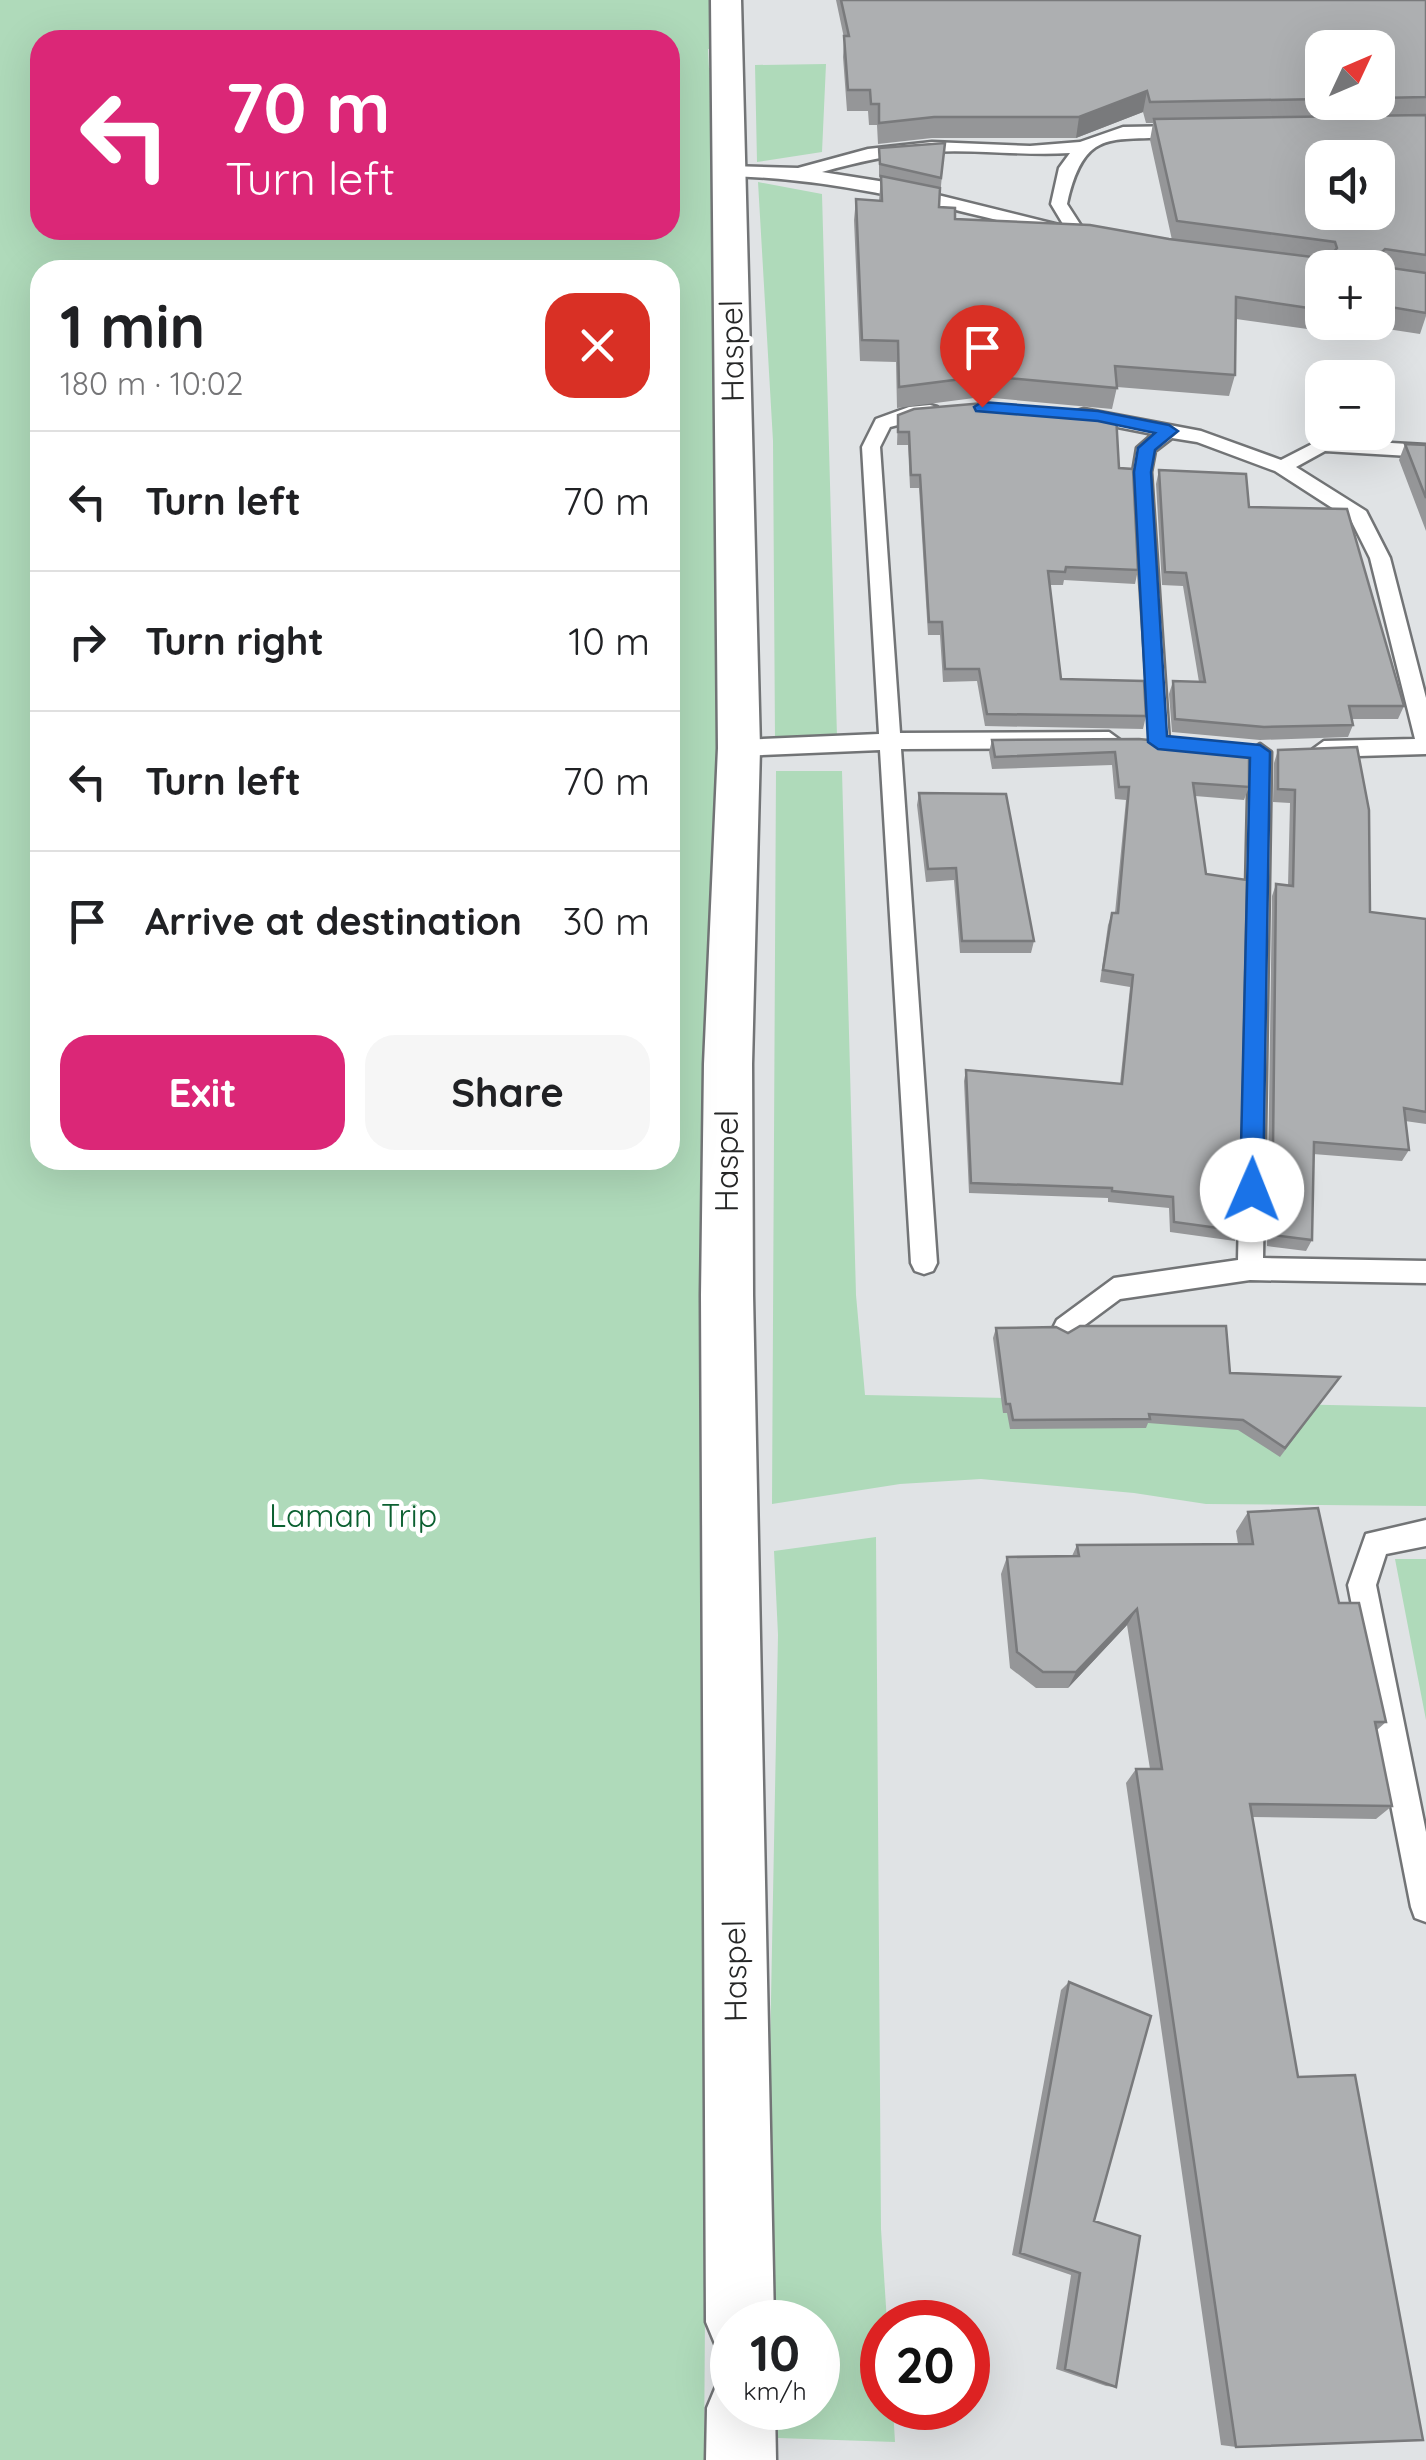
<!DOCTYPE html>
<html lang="en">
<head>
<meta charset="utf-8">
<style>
	body { margin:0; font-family:Quicksand,sans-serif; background:#f6f6f6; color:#202124; height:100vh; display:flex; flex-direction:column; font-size:38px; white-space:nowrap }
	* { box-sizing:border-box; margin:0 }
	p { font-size:32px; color:#757577 }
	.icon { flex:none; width:55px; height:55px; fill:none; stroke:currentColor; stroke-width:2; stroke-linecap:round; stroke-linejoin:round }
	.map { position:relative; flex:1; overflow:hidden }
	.drawer { position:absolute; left:30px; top:260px; width:650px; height:910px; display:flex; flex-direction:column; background:#fff; border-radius:30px; box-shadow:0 10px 40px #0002 }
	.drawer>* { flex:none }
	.guide { position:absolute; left:30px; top:30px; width:650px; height:210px; border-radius:30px; box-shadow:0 10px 40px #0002; background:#db2777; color:#fff; overflow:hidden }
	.needle { width:65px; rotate:46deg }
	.fabs { position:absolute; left:1305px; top:30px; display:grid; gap:20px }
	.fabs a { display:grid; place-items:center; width:90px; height:90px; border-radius:20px; background:#fff; box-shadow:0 10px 40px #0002; font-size:50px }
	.speed { position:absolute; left:710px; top:2300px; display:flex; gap:20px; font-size:50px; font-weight:700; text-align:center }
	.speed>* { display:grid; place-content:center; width:130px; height:130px; border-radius:50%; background:#fff; box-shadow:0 10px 40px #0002; line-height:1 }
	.speed small { font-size:25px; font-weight:400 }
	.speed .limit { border:15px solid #d22; background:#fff; color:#111 }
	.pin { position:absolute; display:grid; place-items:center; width:85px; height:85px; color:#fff; margin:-102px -42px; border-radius:50% 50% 50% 0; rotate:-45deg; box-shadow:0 0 10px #0007 }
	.pin .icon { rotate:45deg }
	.me { position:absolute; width:110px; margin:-55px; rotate:1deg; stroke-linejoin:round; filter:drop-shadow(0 0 8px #0008) }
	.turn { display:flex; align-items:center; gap:35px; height:210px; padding:0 30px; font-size:45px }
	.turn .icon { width:130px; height:130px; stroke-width:2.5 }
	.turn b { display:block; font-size:70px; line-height:85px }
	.round { display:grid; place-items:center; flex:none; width:105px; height:105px; border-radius:30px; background:#f6f6f6 }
	.overview { display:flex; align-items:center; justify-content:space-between; height:170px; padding:0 30px }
	h1 { font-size:60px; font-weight:800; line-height:75px }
	.primary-button { display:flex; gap:20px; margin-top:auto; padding:20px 30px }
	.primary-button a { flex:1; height:115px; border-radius:30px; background:#db2777; color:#fff; font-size:40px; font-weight:800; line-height:115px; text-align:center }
	.primary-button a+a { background:#f6f6f6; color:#202124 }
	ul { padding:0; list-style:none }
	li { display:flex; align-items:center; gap:30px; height:140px; padding:0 30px; border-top:2px solid #e0e0e0 }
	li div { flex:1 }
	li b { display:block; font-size:38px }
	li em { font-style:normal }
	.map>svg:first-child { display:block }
</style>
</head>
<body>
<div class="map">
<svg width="1426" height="2460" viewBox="0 0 1426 2460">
	<rect width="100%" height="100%" fill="#e0e3e5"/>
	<path fill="#afdaba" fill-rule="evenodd" d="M0,0h716v49h-8l1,19 7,1 7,428 -8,369 -11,1594h-704zM40,40h630v190h-630zM40,270h630v890h-630z
		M826,64l-4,88 -65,10 -2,-97z
		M758,182l64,12 15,543 -62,1 -2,-297z
		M776,771h66l14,524 9,100 561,12v99l-220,-2 -72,-11 -153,-14 -81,5 -128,20z
		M876,1537l5,692 6,93h-5v86h11l2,34 -117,-4 -1,-30h41v-86h-43l-6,-218 9,-469 -4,-84z
		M1395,1559h31v161z"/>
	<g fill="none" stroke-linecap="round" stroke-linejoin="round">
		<g stroke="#727476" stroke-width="5">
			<path id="lane" d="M1183,126l6,2v6c-68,13 -103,-17 -122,70l20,31 -9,5 -6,-1 -21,-35 8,-36 11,-15c-47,3 -94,-4 -141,-1 -37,2 -71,10 -107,20l63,10 174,43v8l-6,1c-110,-27 -210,-55 -324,-58l-8,-5 8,-5 69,2 70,-19 64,-7 98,4 50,-4 43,-15z
				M930,405l7,2v8l-47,12 -10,20 20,286 209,-1 11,8 -11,8 -208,1 36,514 -4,8 -9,3 -9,-3 -4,-8 -31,-513 -141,6 -11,-8 11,-8 140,-6 -17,-287 14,-28 33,-12z
				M1084,409l117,22 80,29 41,-21 104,6v12l-101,-6 -29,16 70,44 24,47 36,140v56l-102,3 -11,-8 11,-8 91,-2 -45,-181 -19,-38 -76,-49 -78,-29 -25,-4 -17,13 -4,21 18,270 -11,8 -7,-3 -18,-275 4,-24 16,-14 -76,-15v-8z
				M1260,744l11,8 -8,506 163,3v22l-176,-3 -130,19 -54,40 -9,-3 -4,-8 4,-8 57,-42 124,-18 11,-508z
				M1426,1520v26l-40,8 -10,31 50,247v90l-11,-4 -4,-11 -63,-322 18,-51z"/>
		</g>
		<g stroke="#727476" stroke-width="5">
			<path id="street" d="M711,0h30l19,748 -8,316 1,231 21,1027h-42v31l-16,-7 -10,-24 -5,-1027 3,-231 14,-316z
				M732,2377v31h43l1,52h-70l1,-52 10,-24z"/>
		</g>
		<use href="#lane" fill="#fff" fill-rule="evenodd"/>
		<use href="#street" fill="#fff" fill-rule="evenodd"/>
	</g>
	<path fill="#959698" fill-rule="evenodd" d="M836,0h590v316l-6,18 -59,-9 -4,11 -121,-17 -1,56 -6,21 -112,-9 -5,22 -130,-12 -85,11 -1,-46 -36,-1 -6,-141 2,-21 23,1 2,-22 -2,-1v-29l66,-5 -6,64 16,12 217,21 -22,-100 3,-17h-7l-3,-11 -67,26h-144l-54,6 -1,-19h-8l-1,-14h-21l-4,-54 1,-19zM1322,48h56v54h-56zM1322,268h56v54h-56z
		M898,415l221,53 19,102 -3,14 -71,-4 -1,5h-13l11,94 85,37 -3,13 -158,-3 -8,-45 -34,1 -3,-47h-12l-9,-147h-9l-2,-43h-11z
		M1405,444l21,1v86l-27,-71z
		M1159,470l90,37 155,199 -6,13h-47l2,6 -5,12 -88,3 -88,-8 -3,-38 4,-13 26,1 -16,-96 -21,-1 -6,-101z
		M1139,739l110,48 -5,13 -49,-4 45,435 -5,10 -65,-9 -1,-24 -61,-6v-4l-139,-5 -5,-112 2,-11 154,14 10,-97 -30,-5 8,-57 4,-12h3l11,-113 -11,-1 -3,-34 -120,4 -3,-17 3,-12z
		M1278,750l92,162 56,7v205l-21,-3 4,29 -7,11 -89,-7 -1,86 -6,11 -39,-5 5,-350 4,-12 12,2 2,-83 -17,-1 1,-39z
		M919,793l115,148 -3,12h-71l-6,-73 -28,2 -9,-77z
		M996,1328l72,5 162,40 110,4 -60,80 -42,-27 -90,-7 -2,5 -136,1 -3,-16h-4l-10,-75z
		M1248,1512l91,91 47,119 -9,8 15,76 -16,13 -124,-2 -16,630 -15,-2 -95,-662 10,-14h14l-23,-144 -59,63h-32l-26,-20 -9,-94 6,-17 65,-1 5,-11 161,-1 -2,-13z
		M1069,1982l25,239 22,166 -10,-1 -50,-17 15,-94 -59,-20 49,-265z"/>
	<path fill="#797a7c" d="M1147,91l-4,21 -67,26 3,-21z
		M1137,1609l-10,16 -59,63 8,-16z"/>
	<path fill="#adafb1" stroke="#797a7c" stroke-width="2.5" fill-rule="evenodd" d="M841,0h585v97l-48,1v-50h-56v51l-172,3 -3,-11 -68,26h-145l-55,6v-19h-8l-1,-14h-22l-4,-54h5z
		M1426,115v140l-41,-6 -4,4 3,14 42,6v40l-48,-8v-37h-56v42l-86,-13 -1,78 -120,-9 2,22 -132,-12 -86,11 -1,-46 -36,-1 -6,-141 26,2 -1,-25 59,12 -1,19 16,1v11l135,6 79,14 159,20 9,-11 -2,-6 -158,-21 -23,-102zM1322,158h56v54h-56z
		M945,143l-4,35 -61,-14 -1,-16z
		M984,403l132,12 3,53 14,1 5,101 -72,-3 -1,5 -17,-1 13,108 83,2 2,35 -159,-2 -8,-45h-34l-3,-47h-13l-9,-147h-9l-2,-43h-11v-17l16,-6z
		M1405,444l21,1v53z
		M1159,470l87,4 3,33 98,2 57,197h-55l4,19 -89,2 -89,-8 -2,-38 32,1 -19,-109 -21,-1z
		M1139,739l110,11v37l-56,-4 13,91 41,6 -7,351 -66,-9 -1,-25 -61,-6v-3l-141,-5 -5,-113 156,14 11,-109 -30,-5 9,-57h6l11,-126h-10l-4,-35 -120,5 -3,-17z
		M1357,747l12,63 1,102 56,7v193l-22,-4 5,42 -95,-8 -2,98 -40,-5 4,-351 17,2 2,-96 -17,-1v-39z
		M919,793l87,1 28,147h-72l-6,-73 -28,1z
		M1080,1326h146l4,47 110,4 -55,71 -42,-28 -94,-6 1,5 -137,1 -3,-16h-4l-10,-76 60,-1 12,6z
		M1318,1508l21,95h20l27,119h-11l17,84 -142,-2 48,273 57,-2 68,365 -187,7 -100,-678h26l-25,-160 -61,63h-33l-26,-20 -10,-95 72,-1 -2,-11 176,-1 -5,-32z
		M1069,1982l82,34 -57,205 46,15 -24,151 -51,-18 15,-96 -60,-20z"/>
	<path fill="#1a73e8" stroke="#114b97" stroke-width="2.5" d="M982,402l116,9 71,14 9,6 -23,19 -4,22 16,264 93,9 10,7 -7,438 -4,6h-15l-4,-6 10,-432 -92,-9 -10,-7 -14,-270 4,-24 17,-15 -57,-12 -122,-10 -2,-4z"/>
	<g text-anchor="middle" stroke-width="9" stroke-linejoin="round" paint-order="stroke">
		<g font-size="32" fill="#262727" stroke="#fff">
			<text transform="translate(732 351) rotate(-91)" y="11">Haspel</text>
			<text transform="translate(727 1161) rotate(-90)" y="11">Haspel</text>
			<text transform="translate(735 1971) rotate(-91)" y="11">Haspel</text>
		</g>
		<g font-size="32" fill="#0c6031" stroke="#fff">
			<text x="353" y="1527">Laman Trip</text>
		</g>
	</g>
</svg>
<div class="fabs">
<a><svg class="needle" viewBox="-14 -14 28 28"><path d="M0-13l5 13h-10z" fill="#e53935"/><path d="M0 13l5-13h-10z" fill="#757577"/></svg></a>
<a><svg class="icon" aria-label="sound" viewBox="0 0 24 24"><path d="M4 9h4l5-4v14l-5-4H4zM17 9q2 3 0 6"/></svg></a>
<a>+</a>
<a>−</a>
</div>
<div class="speed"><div>10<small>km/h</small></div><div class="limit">20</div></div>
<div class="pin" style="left:982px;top:407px;background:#d93025"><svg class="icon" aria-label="arrive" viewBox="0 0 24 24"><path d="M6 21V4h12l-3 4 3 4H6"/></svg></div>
<svg class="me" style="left:1252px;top:1190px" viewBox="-20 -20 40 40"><circle r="19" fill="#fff"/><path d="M0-13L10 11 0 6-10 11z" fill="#1a73e8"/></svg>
<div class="guide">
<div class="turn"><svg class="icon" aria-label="left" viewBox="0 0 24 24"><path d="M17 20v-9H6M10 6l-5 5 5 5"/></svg><div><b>70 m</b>Turn left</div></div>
</div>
<section class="drawer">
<div class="overview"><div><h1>1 min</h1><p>180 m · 10:02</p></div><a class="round" style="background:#d93025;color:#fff"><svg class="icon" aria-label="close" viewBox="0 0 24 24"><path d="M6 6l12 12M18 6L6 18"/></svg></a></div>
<ul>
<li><svg class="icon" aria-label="left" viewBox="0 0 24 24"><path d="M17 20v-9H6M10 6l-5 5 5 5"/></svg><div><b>Turn left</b></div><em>70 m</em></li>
<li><svg class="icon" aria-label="right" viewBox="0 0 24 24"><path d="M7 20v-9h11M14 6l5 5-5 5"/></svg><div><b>Turn right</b></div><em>10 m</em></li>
<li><svg class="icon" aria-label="left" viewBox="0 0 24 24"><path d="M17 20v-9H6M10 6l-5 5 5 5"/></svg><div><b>Turn left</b></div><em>70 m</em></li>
<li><svg class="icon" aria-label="arrive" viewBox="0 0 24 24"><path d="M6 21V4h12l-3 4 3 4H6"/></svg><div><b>Arrive at destination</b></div><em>30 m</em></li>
</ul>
<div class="primary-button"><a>Exit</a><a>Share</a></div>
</section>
</div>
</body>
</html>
